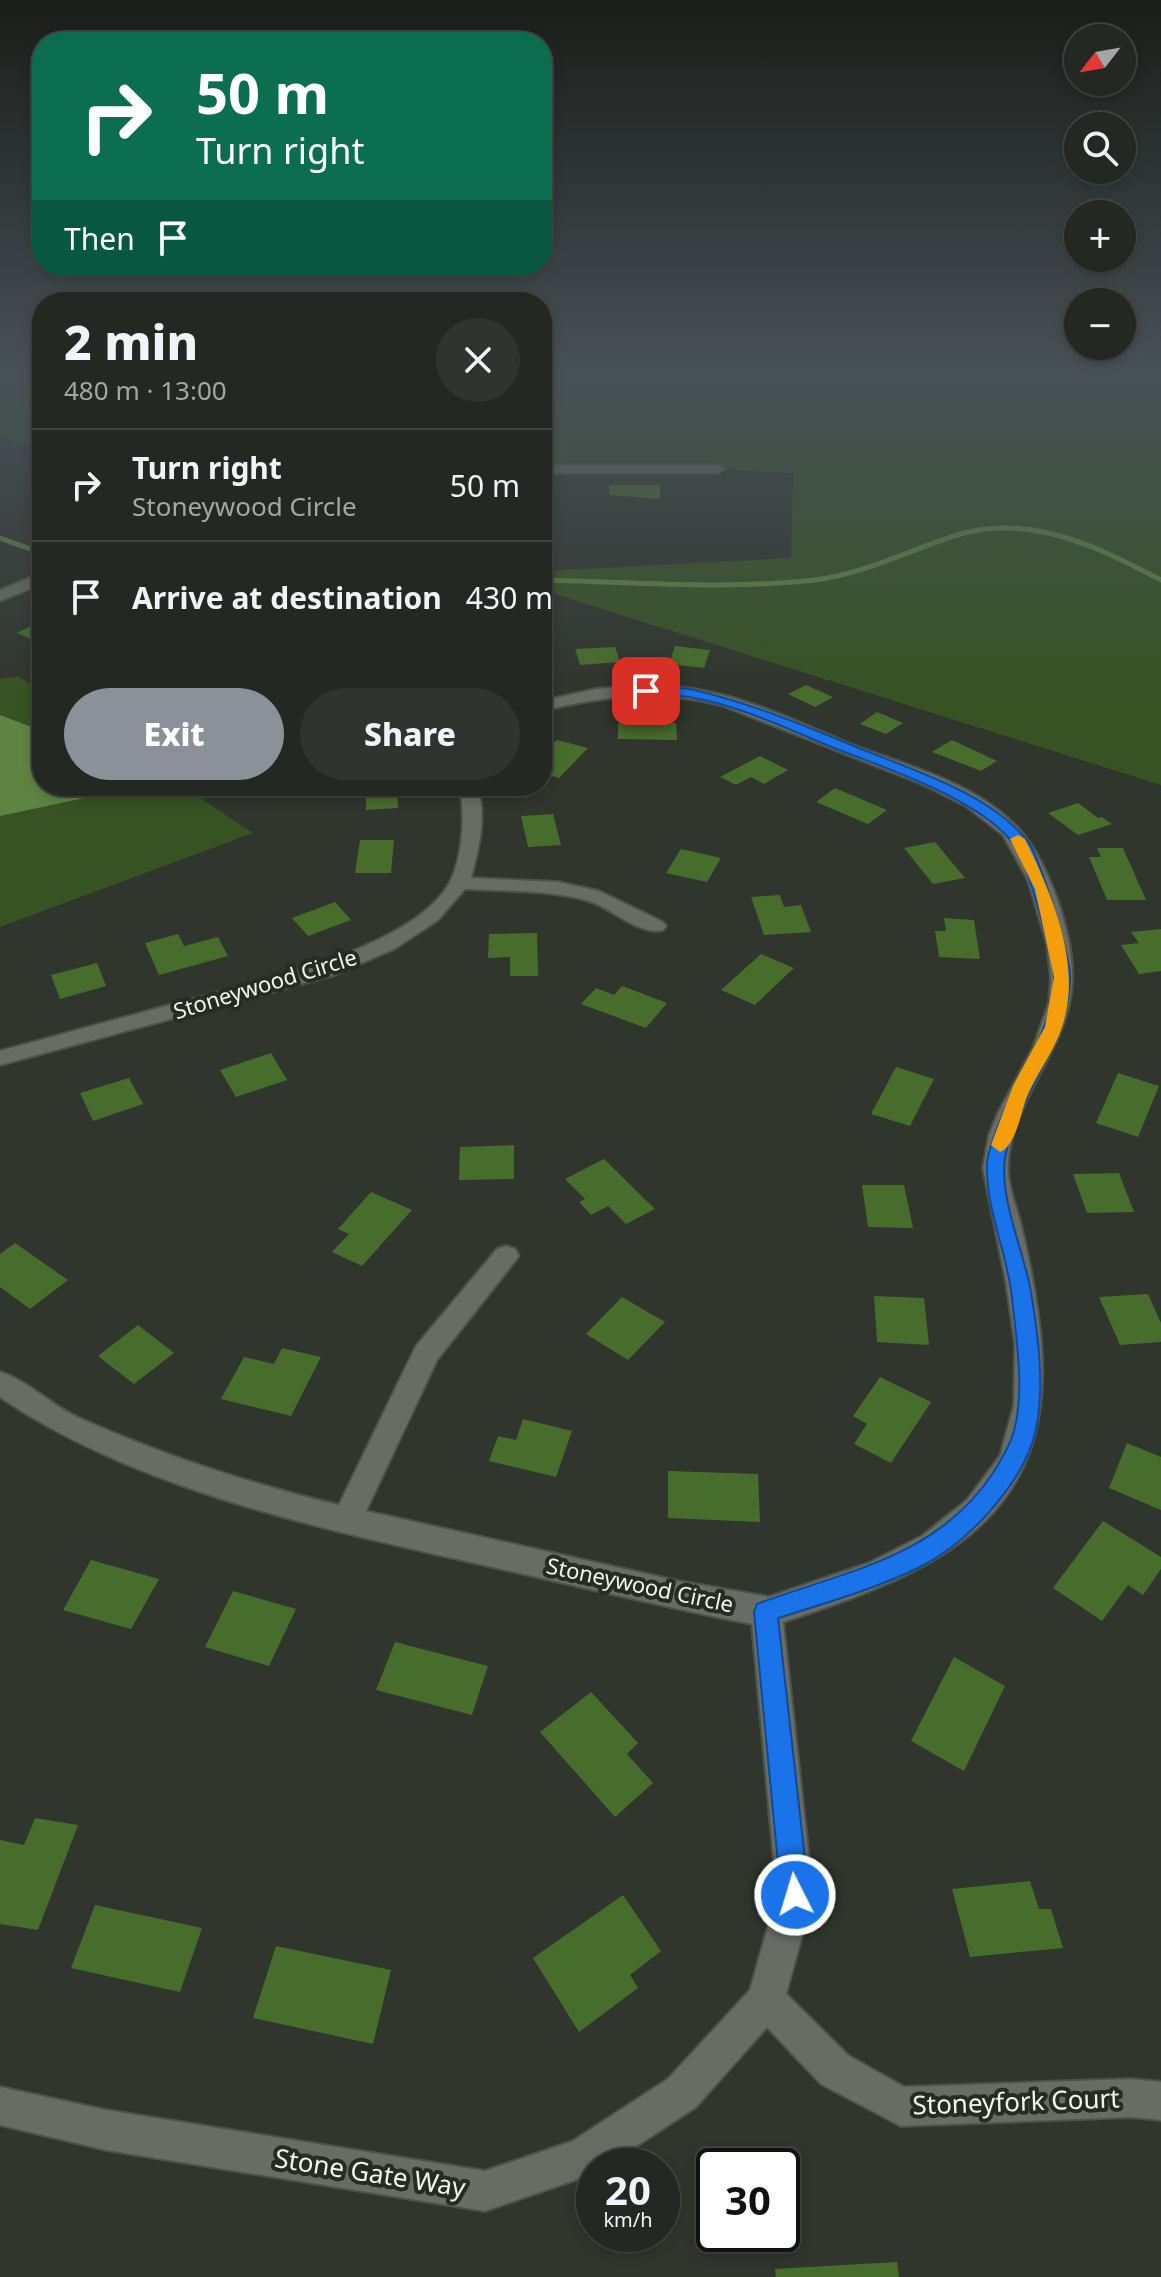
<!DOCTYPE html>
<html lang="en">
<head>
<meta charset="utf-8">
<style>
	body { margin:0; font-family:"Noto Sans",sans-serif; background:#30342f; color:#f1f3f6; height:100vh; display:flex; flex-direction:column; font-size:30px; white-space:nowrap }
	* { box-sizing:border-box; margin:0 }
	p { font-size:26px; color:#a3a6a5 }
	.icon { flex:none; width:44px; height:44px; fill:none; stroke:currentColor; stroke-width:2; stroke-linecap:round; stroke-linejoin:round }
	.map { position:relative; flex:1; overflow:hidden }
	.sheet { position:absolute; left:32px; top:292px; width:520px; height:504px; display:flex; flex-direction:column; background:#242822; border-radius:32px; box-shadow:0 4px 12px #0003,0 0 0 2px #414440 }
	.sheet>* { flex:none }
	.guide { position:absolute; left:32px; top:32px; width:520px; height:244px; border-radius:32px; box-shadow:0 4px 12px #0003,0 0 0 2px #414440; background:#0b6e4f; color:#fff; overflow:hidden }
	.needle { width:52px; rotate:239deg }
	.tools { position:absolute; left:1064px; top:24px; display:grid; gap:16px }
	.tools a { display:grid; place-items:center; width:72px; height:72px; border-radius:50%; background:#242822; box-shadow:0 4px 12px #0003,0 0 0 2px #414440; font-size:40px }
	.speed { position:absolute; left:576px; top:2148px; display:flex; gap:16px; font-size:40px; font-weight:700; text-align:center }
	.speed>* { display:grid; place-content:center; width:104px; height:104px; border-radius:50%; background:#242822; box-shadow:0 4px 12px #0003,0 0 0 2px #414440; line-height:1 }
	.speed small { font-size:20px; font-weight:400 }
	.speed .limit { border:4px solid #111; border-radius:12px; background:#fff; color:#111 }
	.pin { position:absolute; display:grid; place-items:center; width:68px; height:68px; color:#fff; margin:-34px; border-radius:16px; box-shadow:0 4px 12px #0006 }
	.me { position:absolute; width:88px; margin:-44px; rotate:355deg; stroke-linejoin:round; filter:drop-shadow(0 0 6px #0008) }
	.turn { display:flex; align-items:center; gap:28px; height:168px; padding:0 32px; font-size:36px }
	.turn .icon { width:104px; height:104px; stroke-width:2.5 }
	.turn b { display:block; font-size:56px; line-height:68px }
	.then { display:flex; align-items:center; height:76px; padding:0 32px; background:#0003; gap:16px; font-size:30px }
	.round { display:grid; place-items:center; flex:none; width:84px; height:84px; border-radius:42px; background:#30342f }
	.summary { display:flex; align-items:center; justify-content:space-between; height:136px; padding:0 32px }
	h1 { font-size:48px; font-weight:800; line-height:60px }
	.action { display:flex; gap:16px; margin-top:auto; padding:16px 32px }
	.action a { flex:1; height:92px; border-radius:48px; background:#8c9099; color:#fff; font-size:32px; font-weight:800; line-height:92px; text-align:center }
	.action a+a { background:#30342f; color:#f1f3f6 }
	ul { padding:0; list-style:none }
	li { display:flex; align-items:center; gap:24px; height:112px; padding:0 32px; border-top:2px solid #414440 }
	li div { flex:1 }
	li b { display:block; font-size:30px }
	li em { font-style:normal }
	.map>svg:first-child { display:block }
</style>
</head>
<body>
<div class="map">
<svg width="1161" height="2277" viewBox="0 0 1161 2277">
	<rect width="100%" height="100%" fill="#30352d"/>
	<path fill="#375324" d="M0,373h42v75l-42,-10z
		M566,373h595v412l-619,-195v-19l249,-13 2,-85 -176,-10 -75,3v-63z
		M18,676l24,16v94h140l71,47 -253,94v-248z"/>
	<path fill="#5e8444" d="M0,715l42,16v55h123l-76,11 -89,19z"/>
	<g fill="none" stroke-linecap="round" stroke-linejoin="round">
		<path stroke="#5e8444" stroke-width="5" d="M0,538l42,15
			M542,580c91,2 183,10 273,0 49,-6 92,-29 139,-44 73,-24 143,10 207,44"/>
	</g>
	<path fill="#476d2d" d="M609,485h51v14l-51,-4z
		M39,622l3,1v20l-25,-10z
		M675,646l35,4 -6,18 -35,-4z
		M615,647l5,15 -40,3 -5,-16z
		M806,685l27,12 -18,10 -27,-13z
		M877,712l26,11 -17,11 -26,-10z
		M618,723h58l1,17 -59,-1z
		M557,740l31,8 -29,30 -17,-5 3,-11 -3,-1v-7z
		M952,740l45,21 -16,10 -49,-19z
		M760,756l28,14 -24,14 -13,-7 -15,8 -16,-8z
		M366,786h31l1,22 -32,2z
		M835,788l52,22 -19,14 -52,-22z
		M1078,803l20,15 4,-1 10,7 -34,11 -30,-22z
		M553,814l8,31 -33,2 -7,-31z
		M360,840h34l-3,33h-36z
		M935,842l30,36 -32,6 -29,-36z
		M1097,848h26l23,52h-39l-18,-43h12z
		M681,849l40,9 -14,24 -41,-9z
		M780,895l4,12 17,-2 10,27 -47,3 -13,-38z
		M335,902l16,18 -43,16 -16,-18z
		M944,918l30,2 6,39 -41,-2 -4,-26h11z
		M1161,929v42l-22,3 -18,-29 18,-2 -8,-11z
		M537,933l1,43h-28v-19l-22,1 1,-24z
		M178,934l6,12 34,-9 10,19 -69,19 -14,-32z
		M761,954l33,14 -39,37 -34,-15z
		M97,963l9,23 -46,13 -9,-24z
		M622,986l45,17 -21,25 -65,-24 15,-16 18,7z
		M271,1053l16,27 -51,17 -16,-27z
		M896,1067l38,12 -24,47 -39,-12z
		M1118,1073l41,13 -21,51 -42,-14z
		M129,1078l14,26 -50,17 -13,-28z
		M514,1145v34l-55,1 1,-33z
		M604,1159l51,50 -29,15 -18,-18 -17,9 -12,-13 6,-3 -20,-20z
		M1119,1173l15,39 -47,1 -14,-39z
		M862,1185h42l9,43 -45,-1z
		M371,1192l41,18 -50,56 -30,-14 17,-18 -11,-5z
		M15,1243l53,37 -38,29 -30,-22v-33z
		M1148,1294l13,29v19l-41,3 -21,-48z
		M874,1296l50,2 5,47 -52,-3z
		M622,1297l43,25 -37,38 -42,-26z
		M138,1325l36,28 -40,31 -36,-28z
		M282,1348l39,9 -30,59 -70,-17 23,-42 30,7z
		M880,1377l51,25 -40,61 -37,-19 13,-20 -14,-8z
		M523,1419l49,12 -16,46 -67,-16 9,-25 18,4z
		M1127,1443l34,14v53l-52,-22z
		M668,1471l90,3 2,48 -92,-4z
		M1103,1521l58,36v12l-18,26 -15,-10 -26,36 -49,-33z
		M91,1560l68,19 -28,50 -68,-19z
		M233,1591l63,18 -27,57 -64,-19z
		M395,1642l93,24 -16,49 -96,-25z
		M954,1657l51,29 -41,85 -53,-30z
		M591,1692l47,51 -11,11 26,29 -38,34 -75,-85z
		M35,1818l43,7 -40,105 -38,-6v-84l24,5z
		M1030,1881l9,28h12l12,39 -93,9 -18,-68z
		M623,1895l38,56 -31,24 8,13 -59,44 -46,-74z
		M95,1905l107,23 -22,64 -109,-24z
		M276,1946l115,24 -18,74 -120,-26z
		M897,2262l2,15h-123l-1,-8z"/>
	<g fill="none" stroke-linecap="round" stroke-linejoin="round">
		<g stroke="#4c5149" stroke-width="4">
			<path id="minor" d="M542,465h176l7,4 -7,4h-176z
				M42,573v11l-42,17v-11z
				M633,686c25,-1 51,0 76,6 48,10 91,31 136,50 58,23 129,39 173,86 31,34 57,109 54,155 -3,66 -61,115 -64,181 -1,21 8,41 13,61 7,29 13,59 17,89 29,199 -89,254 -255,308l30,273 -27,99 63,62 55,31 227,-8 30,3v38l-30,-3 -230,9 -80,-42 -54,-57 -71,80 -90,59h-12v7l-10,4 -99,34 -379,-61 -106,-25v-38l106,23 379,61 88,-30 95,-62 82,-89 27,-95 -25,-271c-92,-18 -182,-40 -273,-60 -160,-36 -342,-74 -479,-167v-25c28,9 51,33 79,46 83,37 171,66 260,87l77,-159 81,-97 9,-3 9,3 4,7 -82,104 -71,151 312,70 91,16 100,-34 53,-27 45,-36 33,-44 14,-51 1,-61 -9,-62 -23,-114 6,-33 9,-22 35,-65 16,-45 2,-24 -4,-35 -19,-64 -25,-45 -37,-29 -44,-22 -201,-79c-60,-15 -120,-9 -179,6v-10l54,-12z
				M459,786h18c10,31 2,61 -6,92l87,4 41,9 64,31 3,4 -3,4c-24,6 -51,-22 -74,-29 -39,-11 -83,-10 -124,-12l-27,31 -44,29 -60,26 -334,90v-14c59,-16 118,-32 177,-48 71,-19 237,-53 273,-121 13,-25 16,-70 9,-96z"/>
		</g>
		<use href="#minor" fill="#676d64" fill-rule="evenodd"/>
	</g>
	<linearGradient id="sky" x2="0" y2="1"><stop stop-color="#1a1d19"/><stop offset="0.54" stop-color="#485157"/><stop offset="1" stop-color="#485157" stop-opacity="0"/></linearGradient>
	<rect width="1161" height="692" fill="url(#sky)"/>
	<path fill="#1a73e8" stroke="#114b97" stroke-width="2" d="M646,687c16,1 33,0 48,3 56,13 109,35 162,57 54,22 136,47 172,95 12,16 43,117 42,137 -1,66 -54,115 -65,179 -6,40 19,94 26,134 7,42 14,94 5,137 -11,53 -68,114 -116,138 -45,22 -94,36 -142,51l31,277 -4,9 -10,4 -10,-4 -4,-9 -27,-283 3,-8c88,-33 180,-46 236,-131 8,-13 17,-27 21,-42 11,-42 2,-92 -2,-134 -5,-45 -26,-87 -25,-132 0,-12 5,-22 9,-33 16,-47 61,-107 58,-156 -1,-21 -27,-113 -38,-129 -33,-48 -134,-80 -187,-101 -45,-19 -92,-41 -140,-49 -16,-2 -32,-1 -47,-4v-5z"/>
	<path fill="#f59e0b" d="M1018,835l7,4c27,56 58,126 37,188 -8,25 -26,47 -36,72 -5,14 -11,48 -26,53l-9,-7 23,-61 31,-57 9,-50 -19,-88 -25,-50z"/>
	<g text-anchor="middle" stroke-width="8" stroke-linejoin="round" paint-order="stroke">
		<g font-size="22" fill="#f0f4ee" stroke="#262b23">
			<text transform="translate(265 984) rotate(-17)" y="8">Stoneywood Circle</text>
			<text transform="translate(640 1585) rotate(12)" y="8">Stoneywood Circle</text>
		</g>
		<g font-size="26" fill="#f0f4ee" stroke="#262b23">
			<text transform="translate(1016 2102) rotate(-2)" y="9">Stoneyfork Court</text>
			<text transform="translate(370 2173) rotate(9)" y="9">Stone Gate Way</text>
		</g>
	</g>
</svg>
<div class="tools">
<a><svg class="needle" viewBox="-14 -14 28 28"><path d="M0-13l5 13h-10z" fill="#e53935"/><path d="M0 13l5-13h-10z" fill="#a3a6a5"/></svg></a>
<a><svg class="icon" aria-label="search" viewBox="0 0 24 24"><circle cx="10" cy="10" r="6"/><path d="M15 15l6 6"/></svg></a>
<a>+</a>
<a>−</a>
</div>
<div class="speed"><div>20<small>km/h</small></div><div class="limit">30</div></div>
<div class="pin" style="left:646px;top:691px;background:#d93025"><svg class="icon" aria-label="arrive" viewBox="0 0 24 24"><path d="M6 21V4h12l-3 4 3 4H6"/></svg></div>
<svg class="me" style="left:795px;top:1895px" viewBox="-20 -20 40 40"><circle r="17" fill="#1a73e8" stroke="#fff" stroke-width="3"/><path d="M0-11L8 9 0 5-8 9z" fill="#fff"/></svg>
<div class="guide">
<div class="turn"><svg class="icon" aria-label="right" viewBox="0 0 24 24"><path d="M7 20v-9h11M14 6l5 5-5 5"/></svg><div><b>50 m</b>Turn right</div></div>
<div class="then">Then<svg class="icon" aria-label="arrive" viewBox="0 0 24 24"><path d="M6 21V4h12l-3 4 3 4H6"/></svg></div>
</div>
<section class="sheet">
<div class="summary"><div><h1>2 min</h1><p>480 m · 13:00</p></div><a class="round"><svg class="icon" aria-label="close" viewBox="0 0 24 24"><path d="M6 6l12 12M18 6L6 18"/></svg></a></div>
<ul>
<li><svg class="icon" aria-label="right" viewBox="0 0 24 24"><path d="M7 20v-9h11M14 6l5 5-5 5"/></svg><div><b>Turn right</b><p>Stoneywood Circle</p></div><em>50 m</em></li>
<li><svg class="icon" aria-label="arrive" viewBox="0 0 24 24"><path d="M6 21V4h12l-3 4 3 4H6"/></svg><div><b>Arrive at destination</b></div><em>430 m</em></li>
</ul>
<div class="action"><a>Exit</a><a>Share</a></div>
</section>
</div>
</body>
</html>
